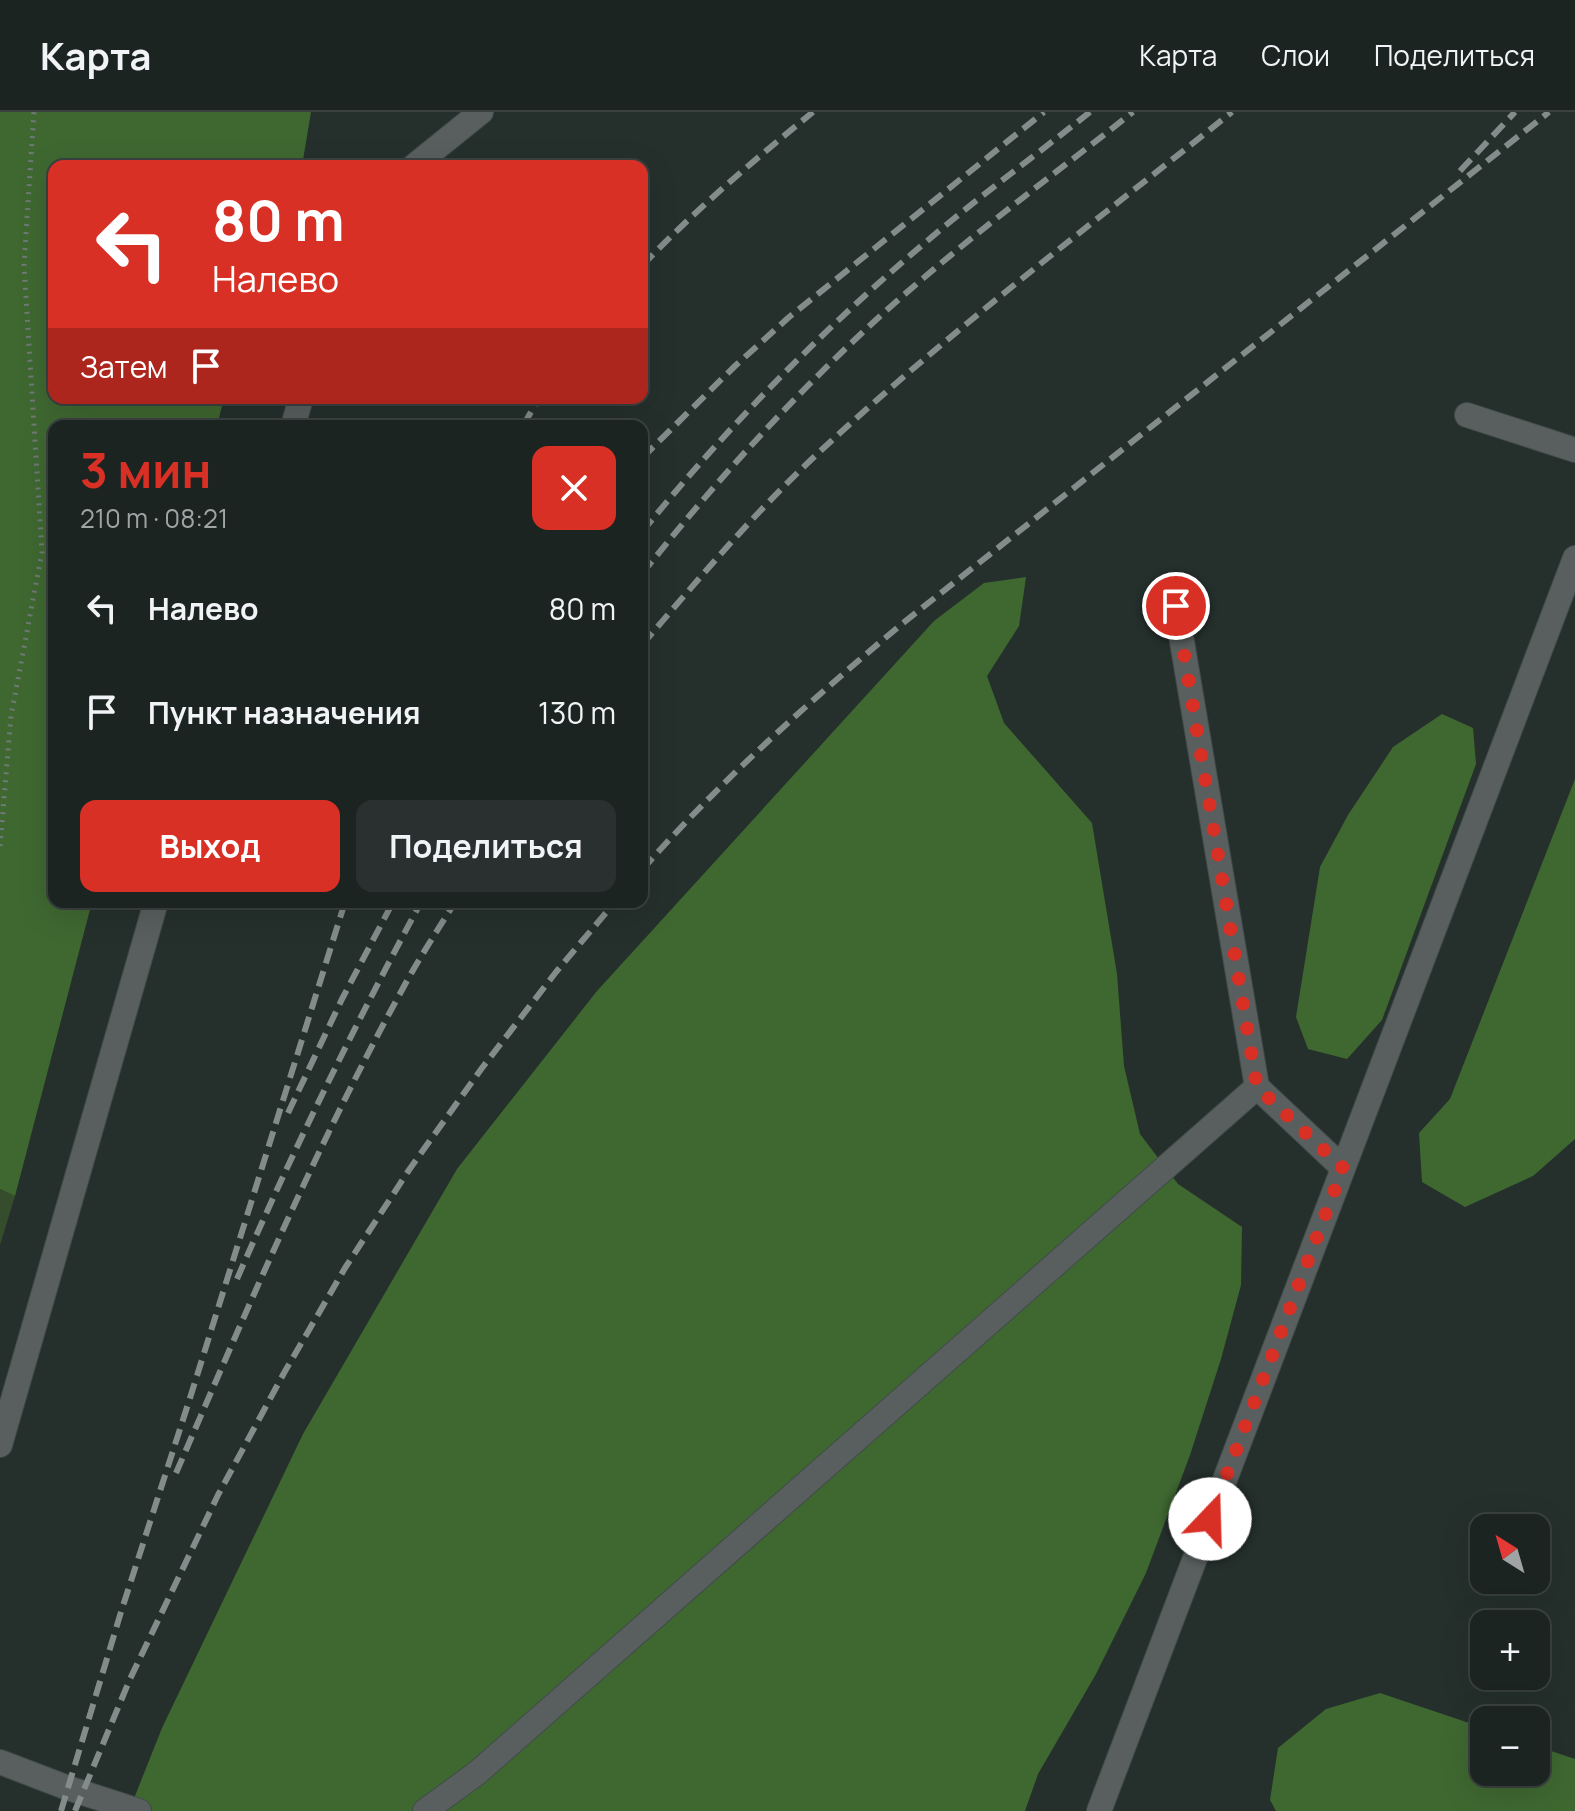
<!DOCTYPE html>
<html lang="ru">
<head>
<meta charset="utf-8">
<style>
	body { margin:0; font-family:Manrope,sans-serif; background:#29302f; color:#f1f3f6; height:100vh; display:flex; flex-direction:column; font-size:30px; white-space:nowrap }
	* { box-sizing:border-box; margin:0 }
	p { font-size:26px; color:#a0a4a5 }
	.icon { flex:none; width:44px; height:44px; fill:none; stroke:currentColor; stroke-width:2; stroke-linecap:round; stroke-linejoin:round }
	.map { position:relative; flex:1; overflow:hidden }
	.drawer { position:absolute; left:48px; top:308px; width:600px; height:488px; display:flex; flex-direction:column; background:#1c2422; border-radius:16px; box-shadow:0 8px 32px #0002,0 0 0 2px #3a4140 }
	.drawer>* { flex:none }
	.hud { position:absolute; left:48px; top:48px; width:600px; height:244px; border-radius:16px; box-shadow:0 8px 32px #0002,0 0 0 2px #3a4140; background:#d93025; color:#fff; overflow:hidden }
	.needle { width:52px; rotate:323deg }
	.controls { position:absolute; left:1470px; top:1402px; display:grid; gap:16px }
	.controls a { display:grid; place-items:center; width:80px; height:80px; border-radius:16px; background:#1c2422; box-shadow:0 8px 32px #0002,0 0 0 2px #3a4140; font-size:40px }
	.pin { position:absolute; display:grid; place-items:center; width:68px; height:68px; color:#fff; margin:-34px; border:4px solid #fff; border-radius:50%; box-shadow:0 2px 8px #0007 }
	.me { position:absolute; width:88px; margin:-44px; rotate:21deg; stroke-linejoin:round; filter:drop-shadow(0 0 6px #0008) }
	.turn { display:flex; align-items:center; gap:28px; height:168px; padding:0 32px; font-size:36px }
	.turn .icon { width:104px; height:104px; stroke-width:2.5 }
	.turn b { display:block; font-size:56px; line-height:68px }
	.then { display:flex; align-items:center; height:76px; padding:0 32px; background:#0003; gap:16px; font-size:30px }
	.round { display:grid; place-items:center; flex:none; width:84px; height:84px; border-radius:16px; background:#29302f }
	.head { display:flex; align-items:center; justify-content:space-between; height:136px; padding:0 32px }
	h1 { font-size:48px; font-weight:700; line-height:60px; color:#d93025 }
	.primary-button { display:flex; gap:16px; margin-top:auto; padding:16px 32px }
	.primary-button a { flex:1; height:92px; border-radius:16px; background:#d93025; color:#fff; font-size:32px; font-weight:700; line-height:92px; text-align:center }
	.primary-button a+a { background:#29302f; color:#f1f3f6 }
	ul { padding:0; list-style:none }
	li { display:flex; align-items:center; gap:24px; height:104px; padding:0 32px }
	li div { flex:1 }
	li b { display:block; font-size:30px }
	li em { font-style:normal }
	header { display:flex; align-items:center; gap:48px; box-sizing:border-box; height:112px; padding:0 40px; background:#1c2422; border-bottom:2px solid #3a4140 }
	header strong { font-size:38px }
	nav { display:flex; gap:44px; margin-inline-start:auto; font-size:28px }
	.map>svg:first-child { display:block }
</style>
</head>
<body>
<header>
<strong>Карта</strong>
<nav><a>Карта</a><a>Слои</a><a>Поделиться</a></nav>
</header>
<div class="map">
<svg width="1575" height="1699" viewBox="0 0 1575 1699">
	<rect width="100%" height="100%" fill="#25302d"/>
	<path fill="#354d2d" d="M0,1077l15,7 -15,49z"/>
	<path fill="#3f6831" d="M0,0h311l-9,54h-248v232h170l-7,28h-163v476h38l-77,294 -15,-7z
		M1026,465l-7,49 -32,50 17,47 88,100 25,151 7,92 16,68 38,50 64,43 -1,58 -20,74 -31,96 -44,118 -50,101 -58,100 -13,37h-896l33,-83 141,-294 154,-265 140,-178 337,-370 50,-38z
		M1442,602l31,14 3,36 -94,256 -35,39 -39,-10 -12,-32 24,-150 28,-52 45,-68z
		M1575,667v360l-42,37 -68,31 -43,-25 -3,-49 31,-34z
		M1380,1581l104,35v44h52v-26l39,13v52h-299l-6,-11 8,-52 48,-39z"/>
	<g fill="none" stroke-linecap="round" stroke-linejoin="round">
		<g stroke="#404b48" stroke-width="26">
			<path id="minor" d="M414,54l67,-54
				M1467,303l108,35
				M293,314l8,-28
				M1176,494l81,481 86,81
				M0,1333l156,-543
				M0,1650l68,26 71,23
				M425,1699l52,-38 780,-686
				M1099,1699l476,-1253"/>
		</g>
		<path stroke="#6f7976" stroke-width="5" stroke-dasharray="2 6" stroke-linecap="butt" d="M0,734l11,-130 31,-164 -18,-287 10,-153"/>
		<use href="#minor" stroke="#595f5f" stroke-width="24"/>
		<path stroke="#838c8a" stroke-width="6" stroke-dasharray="16 8" stroke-linecap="butt" d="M1460,59l55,-59
			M642,154c53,-56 111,-105 171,-154
			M523,314l16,-28
			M642,346l93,-92 53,-48 256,-206
			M642,420c85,-105 182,-204 285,-291 53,-45 109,-86 163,-129
			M642,462c68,-86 142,-168 222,-243 84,-79 178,-147 269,-219
			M642,533c59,-69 118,-139 186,-201 128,-118 268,-223 404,-332
			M642,758c79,-90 169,-170 261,-247l646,-511
			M288,1001l54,-114 51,-97
			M237,1167c56,-129 118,-254 184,-377
			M176,1361c71,-163 140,-327 226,-483 16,-30 35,-59 53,-88
			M61,1699l60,-199 69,-214 155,-496
			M75,1699l55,-132 88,-184 66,-122 61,-105 64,-98 73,-102 74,-96 59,-70"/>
	</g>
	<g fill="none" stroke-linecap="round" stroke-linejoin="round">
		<path stroke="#d93025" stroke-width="14" stroke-dasharray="0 25.2" d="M1176,494l81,481 86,81 -133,351"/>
	</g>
</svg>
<div class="controls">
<a><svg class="needle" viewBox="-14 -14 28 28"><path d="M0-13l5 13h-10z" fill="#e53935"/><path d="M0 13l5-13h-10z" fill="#a0a4a5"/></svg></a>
<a>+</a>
<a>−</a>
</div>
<div class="pin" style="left:1176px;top:494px;background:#d93025"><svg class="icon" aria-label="arrive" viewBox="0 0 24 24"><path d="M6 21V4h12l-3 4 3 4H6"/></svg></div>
<svg class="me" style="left:1210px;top:1407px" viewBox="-20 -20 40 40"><circle r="19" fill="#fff"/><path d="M0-13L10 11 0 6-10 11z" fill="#d93025"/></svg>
<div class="hud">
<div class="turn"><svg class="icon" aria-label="left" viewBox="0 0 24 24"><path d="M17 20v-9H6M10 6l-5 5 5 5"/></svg><div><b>80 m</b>Налево</div></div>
<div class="then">Затем<svg class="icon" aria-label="arrive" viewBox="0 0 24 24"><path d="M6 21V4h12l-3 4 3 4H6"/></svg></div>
</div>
<section class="drawer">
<div class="head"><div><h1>3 мин</h1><p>210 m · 08:21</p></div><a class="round" style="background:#d93025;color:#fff"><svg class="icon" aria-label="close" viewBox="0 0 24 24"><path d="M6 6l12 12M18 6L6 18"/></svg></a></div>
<ul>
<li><svg class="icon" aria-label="left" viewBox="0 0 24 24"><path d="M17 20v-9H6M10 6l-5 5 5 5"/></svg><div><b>Налево</b></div><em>80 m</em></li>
<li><svg class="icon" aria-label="arrive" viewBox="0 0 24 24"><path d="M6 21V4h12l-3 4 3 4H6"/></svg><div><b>Пункт назначения</b></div><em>130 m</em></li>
</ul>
<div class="primary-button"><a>Выход</a><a>Поделиться</a></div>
</section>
</div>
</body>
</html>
